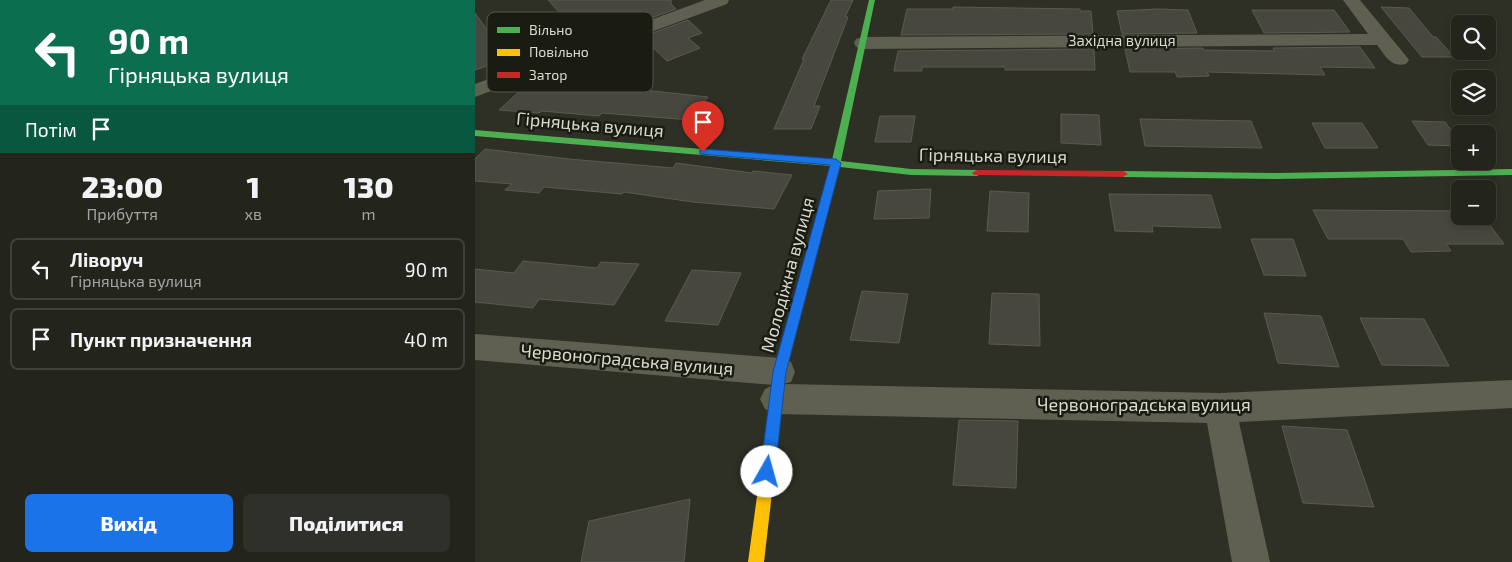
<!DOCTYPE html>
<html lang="uk">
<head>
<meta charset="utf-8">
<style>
	body { margin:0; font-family:"Exo 2",sans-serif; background:#2f3029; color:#f1f3f6; height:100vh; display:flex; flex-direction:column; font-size:19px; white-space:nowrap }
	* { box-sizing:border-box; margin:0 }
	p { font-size:16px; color:#a3a4a3 }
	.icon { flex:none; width:28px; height:28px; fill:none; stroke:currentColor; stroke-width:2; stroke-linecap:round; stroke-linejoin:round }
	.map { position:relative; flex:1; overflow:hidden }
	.side { display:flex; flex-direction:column; background:#23241c; width:475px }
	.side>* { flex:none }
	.top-card { background:#0b6e4f; color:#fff; overflow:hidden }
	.fabs { position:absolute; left:976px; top:15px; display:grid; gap:10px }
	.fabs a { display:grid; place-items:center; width:45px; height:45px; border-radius:8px; background:#23241c; box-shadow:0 2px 8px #0003,0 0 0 1px #40413b; font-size:25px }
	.pin { position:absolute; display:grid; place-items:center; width:42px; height:42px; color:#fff; margin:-51px -21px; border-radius:50% 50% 50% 0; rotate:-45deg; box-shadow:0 0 5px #0007 }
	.pin .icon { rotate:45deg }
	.me { position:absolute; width:55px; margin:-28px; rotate:7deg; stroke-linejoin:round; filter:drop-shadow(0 0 4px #0008) }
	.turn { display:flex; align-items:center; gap:18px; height:105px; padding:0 25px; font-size:22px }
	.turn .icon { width:65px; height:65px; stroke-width:2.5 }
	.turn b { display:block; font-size:35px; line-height:42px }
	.then { display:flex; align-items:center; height:48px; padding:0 25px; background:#0003; gap:10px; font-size:19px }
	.eta { display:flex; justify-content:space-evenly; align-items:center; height:85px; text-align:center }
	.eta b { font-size:30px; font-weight:800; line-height:35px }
	.primary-button { display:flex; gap:10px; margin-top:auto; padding:10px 25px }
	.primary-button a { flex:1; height:58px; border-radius:8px; background:#1a73e8; color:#fff; font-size:20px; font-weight:800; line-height:58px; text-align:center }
	.primary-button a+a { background:#2f3029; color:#f1f3f6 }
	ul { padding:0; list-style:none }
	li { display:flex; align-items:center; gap:15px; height:62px; margin:0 10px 8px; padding:0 15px; border:2px solid #40413b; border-radius:8px }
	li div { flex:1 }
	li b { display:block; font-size:19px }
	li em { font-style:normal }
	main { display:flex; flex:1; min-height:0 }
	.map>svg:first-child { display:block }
</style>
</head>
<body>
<main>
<section class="side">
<div class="top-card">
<div class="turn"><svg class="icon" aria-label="left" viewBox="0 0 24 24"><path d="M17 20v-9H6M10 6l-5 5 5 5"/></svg><div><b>90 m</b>Гірняцька вулиця</div></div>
<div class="then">Потім<svg class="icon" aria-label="arrive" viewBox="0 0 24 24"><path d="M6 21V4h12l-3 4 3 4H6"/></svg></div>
</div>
<div class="eta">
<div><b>23:00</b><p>Прибуття</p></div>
<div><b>1</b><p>хв</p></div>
<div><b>130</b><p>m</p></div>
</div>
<ul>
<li><svg class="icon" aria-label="left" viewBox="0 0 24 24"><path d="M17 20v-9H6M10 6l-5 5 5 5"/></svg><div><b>Ліворуч</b><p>Гірняцька вулиця</p></div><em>90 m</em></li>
<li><svg class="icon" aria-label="arrive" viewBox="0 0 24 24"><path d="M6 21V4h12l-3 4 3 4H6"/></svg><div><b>Пункт призначення</b></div><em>40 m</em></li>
</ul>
<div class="primary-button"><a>Вихід</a><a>Поділитися</a></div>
</section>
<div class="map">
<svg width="1037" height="562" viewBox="0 0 1037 562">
	<rect width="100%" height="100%" fill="#2f3025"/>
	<path fill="#47473f" stroke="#595a52" d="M73,0h123v4l5,5 -47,17 -5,-6 -44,15z
		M356,0h22l-8,17h3l-34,89h6l-9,23h-37l30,-70h-2z
		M478,7l127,2v2h11l2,23 -192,1 6,-26h46z
		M906,7l28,1 24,29h3l18,20h-32z
		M682,9l31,1 9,23 -75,1 -5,-23z
		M777,10h82l16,22 -86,1z
		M0,13l33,46 -33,11z
		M213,20l14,13 -14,5 12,10 -33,13 -25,-24z
		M885,47l15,21 -55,-1 5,8 -118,-3 2,4 -32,1 -2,-5h-45l-5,-23 78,-1v2l72,1 -2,-3z
		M619,49l1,21h-90v-3h-83v4h-28l4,-20z
		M58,79l38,3 137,15 -17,23 -89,-7 -3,3 -57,-5 -3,2 -40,-3z
		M586,114l38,1 2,30 -40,-2z
		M405,116h35l-4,26h-36z
		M665,119l111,2 11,27 -117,-2z
		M937,121l33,1 15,20v4l-32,-1z
		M837,123h50l16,25h-53z
		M10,149l84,10 104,9 3,-5 76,10 1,-2 39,4 -18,34 -81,-7 -69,-10 -2,2 -78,-7 -5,6 -34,-3 7,-6 -37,-3v-22z
		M456,189l-2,29 -55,1 4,-28z
		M515,191l39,2 -1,39 -41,-1z
		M634,194l102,1 10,33 -69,-2 1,6 -38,-1z
		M838,210l147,1v5h23l21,28h-58l5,7 -40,1 -8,-13h-75z
		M776,239h42l13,37 -42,-1z
		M48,261l74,7 4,-6 38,2 -25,41 -75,-6 -6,9 -58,-6v-33l39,4z
		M217,270l49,3 -23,52 -53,-4z
		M387,291l46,3 -9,49 -49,-3z
		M517,293l47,1 1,52 -51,-2z
		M789,313l57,3 18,51 -61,-4z
		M885,318l64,1 25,47 -67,-1z
		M484,420l59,1 -2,67 -63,-3z
		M807,426l65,4 27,77 -71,-4z
		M215,499l-6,63h-103l8,-41z"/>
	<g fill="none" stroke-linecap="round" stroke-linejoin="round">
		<path fill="#5f6051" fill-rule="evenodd" d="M230,0h24l-2,4 -252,93v-13z
			M868,0h17l46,56 3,4 -3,4c-15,4 -21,-9 -29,-19l-514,4 -7,-2 -2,-4 2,-4 7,-2 505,-3z
			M0,334l305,24 11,4 4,10 -4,10 -8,2 437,9 292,-13v28l-273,14 31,140h-38l-25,-139 -431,-9 -11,-5 -5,-10 5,-10 9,-4 -299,-25z"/>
		<path fill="#4caf50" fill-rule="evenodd" d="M394,0h6l-34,161 70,8 66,1 5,3 -5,3 -66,-1 -71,-8 -27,100h-8l-1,-3 27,-98 -356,-30v-6l357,30z
			M1037,169v6l-235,4 -154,-2 -5,-3 5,-3 154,2z"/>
		<path fill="#ffc107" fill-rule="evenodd" d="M334,260l5,4 -28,108 -22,190h-16l26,-190 30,-108z"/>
		<path fill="#c62828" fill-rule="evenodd" d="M502,170l146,1 5,3 -5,3 -149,-2 -2,-2z"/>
	</g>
	<path fill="#1a73e8" stroke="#114b97" d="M228,149l133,10 5,4 -55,209 -11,100 -3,5 -5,2 -5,-2 -2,-5 13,-100 57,-207 -130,-11v-4z"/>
	<g text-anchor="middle" stroke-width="5" stroke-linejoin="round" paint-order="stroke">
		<g font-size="15" fill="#dadbd0" stroke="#1a1b12">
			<text x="647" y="46">Західна вулиця</text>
		</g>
		<g font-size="18" fill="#dadbd0" stroke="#1a1b12">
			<text transform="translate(115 125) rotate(5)" y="6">Гірняцька вулиця</text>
			<text transform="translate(518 156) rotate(1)" y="6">Гірняцька вулиця</text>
			<text transform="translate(313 275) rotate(-75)" y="6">Молодіжна вулиця</text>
			<text transform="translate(152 360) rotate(5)" y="6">Червоноградська вулиця</text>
			<text x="669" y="411">Червоноградська вулиця</text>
		</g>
	</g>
	<rect x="12" y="12" width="166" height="80" rx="8" fill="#1a1b12" stroke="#54554b" stroke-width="1"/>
	<rect x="22" y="27" width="23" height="6" fill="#4caf50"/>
	<rect x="22" y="49" width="23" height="7" fill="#ffc107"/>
	<rect x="22" y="72" width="23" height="6" fill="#c62828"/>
	<g font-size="14" fill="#dadbd0">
		<text x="54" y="35">Вільно</text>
		<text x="54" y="57">Повільно</text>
		<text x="54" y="80">Затор</text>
	</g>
</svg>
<div class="fabs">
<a><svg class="icon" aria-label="search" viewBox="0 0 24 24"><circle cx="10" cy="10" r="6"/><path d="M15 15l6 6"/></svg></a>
<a><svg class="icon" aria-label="layers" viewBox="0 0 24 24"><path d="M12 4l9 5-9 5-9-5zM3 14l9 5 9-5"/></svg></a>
<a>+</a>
<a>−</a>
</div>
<div class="pin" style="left:228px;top:152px;background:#d93025"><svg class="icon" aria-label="arrive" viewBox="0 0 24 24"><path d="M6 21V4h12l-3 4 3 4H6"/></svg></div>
<svg class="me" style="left:292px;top:472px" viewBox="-20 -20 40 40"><circle r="19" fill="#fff"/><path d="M0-13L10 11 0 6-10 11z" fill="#1a73e8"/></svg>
</div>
</main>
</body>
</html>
